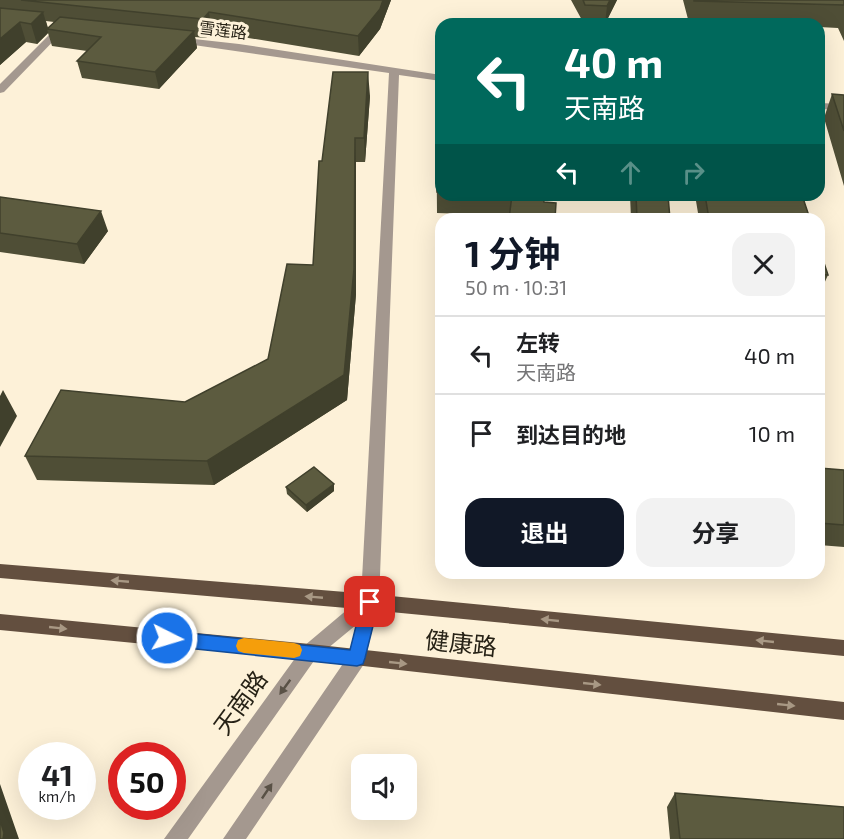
<!DOCTYPE html>
<html lang="zh">
<head>
<meta charset="utf-8">
<style>
	body { margin:0; font-family:"Exo 2","Noto Sans SC",sans-serif; background:#f2f2f2; color:#202124; height:100vh; display:flex; flex-direction:column; font-size:22px; white-space:nowrap }
	* { box-sizing:border-box; margin:0 }
	p { font-size:20px; color:#757577 }
	.icon { flex:none; width:33px; height:33px; fill:none; stroke:currentColor; stroke-width:2; stroke-linecap:round; stroke-linejoin:round }
	.map { position:relative; flex:1; overflow:hidden }
	.drawer { position:absolute; left:435px; top:213px; width:390px; height:366px; display:flex; flex-direction:column; background:#fff; border-radius:18px; box-shadow:0 6px 24px #0002 }
	.drawer>* { flex:none }
	.guide { position:absolute; left:435px; top:18px; width:390px; height:183px; border-radius:18px; box-shadow:0 6px 24px #0002; background:#00695c; color:#fff; overflow:hidden }
	.tools { position:absolute; left:351px; top:754px; display:grid; gap:12px }
	.tools a { display:grid; place-items:center; width:66px; height:66px; border-radius:12px; background:#fff; box-shadow:0 6px 24px #0002; font-size:30px }
	.speed { position:absolute; left:18px; top:742px; display:flex; gap:12px; font-size:30px; font-weight:700; text-align:center }
	.speed>* { display:grid; place-content:center; width:78px; height:78px; border-radius:50%; background:#fff; box-shadow:0 6px 24px #0002; line-height:1 }
	.speed small { font-size:15px; font-weight:400 }
	.speed .limit { border:9px solid #d22; background:#fff; color:#111 }
	.pin { position:absolute; display:grid; place-items:center; width:51px; height:51px; color:#fff; margin:-26px; border-radius:12px; box-shadow:0 3px 9px #0006 }
	.me { position:absolute; width:66px; margin:-33px; rotate:95deg; stroke-linejoin:round; filter:drop-shadow(0 0 4px #0008) }
	.turn { display:flex; align-items:center; gap:21px; height:126px; padding:0 30px; font-size:27px }
	.turn .icon { width:78px; height:78px; stroke-width:2.5 }
	.turn b { display:block; font-size:42px; line-height:51px }
	.lanes { display:flex; align-items:center; height:57px; padding:0 30px; background:#0003; justify-content:center; gap:30px; direction:ltr }
	.lanes .off { opacity:.35 }
	.round { display:grid; place-items:center; flex:none; width:63px; height:63px; border-radius:18px; background:#f2f2f2 }
	.headline { display:flex; align-items:center; justify-content:space-between; height:102px; padding:0 30px }
	h1 { font-size:36px; font-weight:700; line-height:45px; color:#111827 }
	.cta { display:flex; gap:12px; margin-top:auto; padding:12px 30px }
	.cta a { flex:1; height:69px; border-radius:18px; background:#111827; color:#fff; font-size:24px; font-weight:700; line-height:69px; text-align:center }
	.cta a+a { background:#f2f2f2; color:#202124 }
	ul { padding:0; list-style:none }
	li { display:flex; align-items:center; gap:18px; height:78px; padding:0 30px; border-top:2px solid #e0e0e0 }
	li div { flex:1 }
	li b { display:block; font-size:22px }
	li em { font-style:normal }
	.map>svg:first-child { display:block }
</style>
</head>
<body>
<div class="map">
<svg width="844" height="839" viewBox="0 0 844 839">
	<rect width="100%" height="100%" fill="#fdf1d8"/>
	<g fill="none" stroke-linecap="round" stroke-linejoin="round">
		<path fill="#a4988f" fill-rule="evenodd" d="M58,26l8,2 -62,64 -4,1v-9z
			M176,37l63,7 202,31v6l-42,-6 -20,527 -15,62 -118,175h-23l126,-184 7,-30 -40,33 -128,181h-24l140,-193 57,-48 28,-525 -216,-31 -2,-2z
			M819,103l25,1v6l-25,-1z"/>
		<path fill="#634f3f" fill-rule="evenodd" d="M0,564l370,30 474,46v16l-474,-46 -370,-32z
			M0,614l310,30 534,58v18l-534,-60 -310,-30z"/>
	</g>
	<path fill="#4f4e36" fill-rule="evenodd" d="M0,0h391l-11,29 -21,27 -147,-24 -6,6 -11,-1 2,11 -38,41 -77,-11 -5,-17 10,-10 -35,-5 -4,-13 -11,11 -11,-2 -26,23zM46,21l8,1 -6,6z
		M571,0h46l-12,24 -22,-2z
		M683,0h161v41l-6,-13 -19,-1v-3l-130,-1z
		M441,76v119h102l-33,20 -73,-2 -1,-117z
		M832,94l12,1v91l-20,-68z
		M370,96l-5,66h-9v132l-9,106 -133,85 -177,-5 -12,-24 160,-54 83,-43 45,-94 9,-104z
		M630,195h38l2,24h-39z
		M695,195h107l8,24h-111z
		M0,197l108,34 -24,33 -84,-12z
		M819,248l9,27 -9,20z
		M441,252v261h-3l-1,-198v-23z
		M819,468l25,2v77l-25,-2z
		M286,487l48,4 -27,21 -20,-18z
		M675,793l169,46h-174l-3,-32z"/>
	<path fill="#40402c" d="M383,0h8l-11,29 -21,27 -1,-20z
		M610,0h7l-12,24 2,-18z
		M43,12l5,17h-1l1,4 -11,11 -6,-20z
		M209,12l3,20 -6,6 -3,-19z
		M20,22l6,20 -26,23v-26z
		M194,31l3,17 -38,41 -4,-17z
		M368,72l2,24 -5,66 -1,-24z
		M355,138l1,24v132l-9,106 -133,85 -7,-24 147,-192z
		M101,211l7,20 -24,33 -7,-20z
		M3,390l14,26 -17,31v-51z
		M334,484v7l-27,21 -1,-7z
		M0,784l19,55h-16l-3,-19z"/>
	<path fill="#5c5b3f" stroke="#40402c" stroke-width="1.5" d="M21,0h362l-3,9 -22,27 -149,-24 -6,7z
		M583,0h27l-3,6 -22,-1z
		M694,0h150v5l-150,-4z
		M0,8l43,4 -12,12 -11,-2 -20,17z
		M60,17l134,14 -39,41 -78,-11 24,-24 -54,-8z
		M333,72h35l-4,66h-9l-1,131 -10,106 -137,86 -182,-5 36,-66 124,12 83,-43 19,-95 26,1 6,-104h3z
		M436,76h5v116h-4z
		M832,94l12,1v36z
		M512,195h31l1,7 12,1 -1,16h-46z
		M636,195h32l2,24h-33z
		M705,195h97l8,24h-101z
		M0,197l101,14 -24,33 -77,-11z
		M819,248l9,27 -9,-1z
		M441,252v240h-2l-2,-200z
		M314,467l20,17 -28,21 -20,-18z
		M819,468l25,2v55l-25,-2z
		M675,793l169,14v32h-164z
		M0,820l4,13 -1,6h-3z"/>
	<defs><path id="oneway-solid" d="M-6-.8H1V-3.2L6.5 0L1 3.2V.8H-6Z" transform="scale(1.5)"/></defs>
	<g fill="#a89884">
		<use href="#oneway-solid" transform="translate(120 581) rotate(-175)"/>
		<use href="#oneway-solid" transform="translate(314 597) rotate(-175)"/>
		<use href="#oneway-solid" transform="translate(550 620) rotate(-174)"/>
		<use href="#oneway-solid" transform="translate(58 628) rotate(6)"/>
		<use href="#oneway-solid" transform="translate(765 641) rotate(-174)"/>
		<use href="#oneway-solid" transform="translate(398 663) rotate(6)"/>
		<use href="#oneway-solid" transform="translate(592 684) rotate(6)"/>
		<use href="#oneway-solid" transform="translate(786 705) rotate(6)"/>
	</g>
	<g fill="#595146">
		<use href="#oneway-solid" transform="translate(285 687) rotate(126)"/>
		<use href="#oneway-solid" transform="translate(267 791) rotate(-56)"/>
	</g>
	<path fill="#1a73e8" stroke="#114b97" stroke-width="1.5" d="M370,595l6,2 3,5 -14,56 -2,6 -6,2 -190,-20 -6,-2 -2,-6 2,-5 6,-2 183,19 12,-48 3,-5z"/>
	<path fill="#f59e0b" d="M244,638l50,5 6,2 2,5 -2,6 -6,2 -50,-5 -6,-2 -2,-5 2,-6z"/>
	<g text-anchor="middle" stroke-width="6" stroke-linejoin="round" paint-order="stroke">
		<g font-size="16" fill="#272216" stroke="#fdf1d8">
			<text transform="translate(223 30) rotate(7)" y="6">雪莲路</text>
		</g>
		<g font-size="24" fill="#272216" stroke="#fdf1d8">
			<text transform="translate(461 644) rotate(6)" y="8">健康路</text>
			<text transform="translate(241 703) rotate(-54)" y="8">天南路</text>
		</g>
	</g>
</svg>
<div class="tools">
<a><svg class="icon" aria-label="sound" viewBox="0 0 24 24"><path d="M4 9h4l5-4v14l-5-4H4zM17 9q2 3 0 6"/></svg></a>
</div>
<div class="speed"><div>41<small>km/h</small></div><div class="limit">50</div></div>
<div class="pin" style="left:370px;top:602px;background:#d93025"><svg class="icon" aria-label="arrive" viewBox="0 0 24 24"><path d="M6 21V4h12l-3 4 3 4H6"/></svg></div>
<svg class="me" style="left:167px;top:638px" viewBox="-20 -20 40 40"><circle r="17" fill="#1a73e8" stroke="#fff" stroke-width="3"/><path d="M0-11L8 9 0 5-8 9z" fill="#fff"/></svg>
<div class="guide">
<div class="turn"><svg class="icon" aria-label="left" viewBox="0 0 24 24"><path d="M17 20v-9H6M10 6l-5 5 5 5"/></svg><div><b>40 m</b>天南路</div></div>
<div class="lanes"><svg class="icon" aria-label="left" viewBox="0 0 24 24"><path d="M17 20v-9H6M10 6l-5 5 5 5"/></svg><svg class="icon off" aria-label="ahead" viewBox="0 0 24 24"><path d="M12 20V5M6 11l6-6 6 6"/></svg><svg class="icon off" aria-label="right" viewBox="0 0 24 24"><path d="M7 20v-9h11M14 6l5 5-5 5"/></svg></div>
</div>
<section class="drawer">
<div class="headline"><div><h1>1 分钟</h1><p>50 m · 10:31</p></div><a class="round"><svg class="icon" aria-label="close" viewBox="0 0 24 24"><path d="M6 6l12 12M18 6L6 18"/></svg></a></div>
<ul>
<li><svg class="icon" aria-label="left" viewBox="0 0 24 24"><path d="M17 20v-9H6M10 6l-5 5 5 5"/></svg><div><b>左转</b><p>天南路</p></div><em>40 m</em></li>
<li><svg class="icon" aria-label="arrive" viewBox="0 0 24 24"><path d="M6 21V4h12l-3 4 3 4H6"/></svg><div><b>到达目的地</b></div><em>10 m</em></li>
</ul>
<div class="cta"><a>退出</a><a>分享</a></div>
</section>
</div>
</body>
</html>
